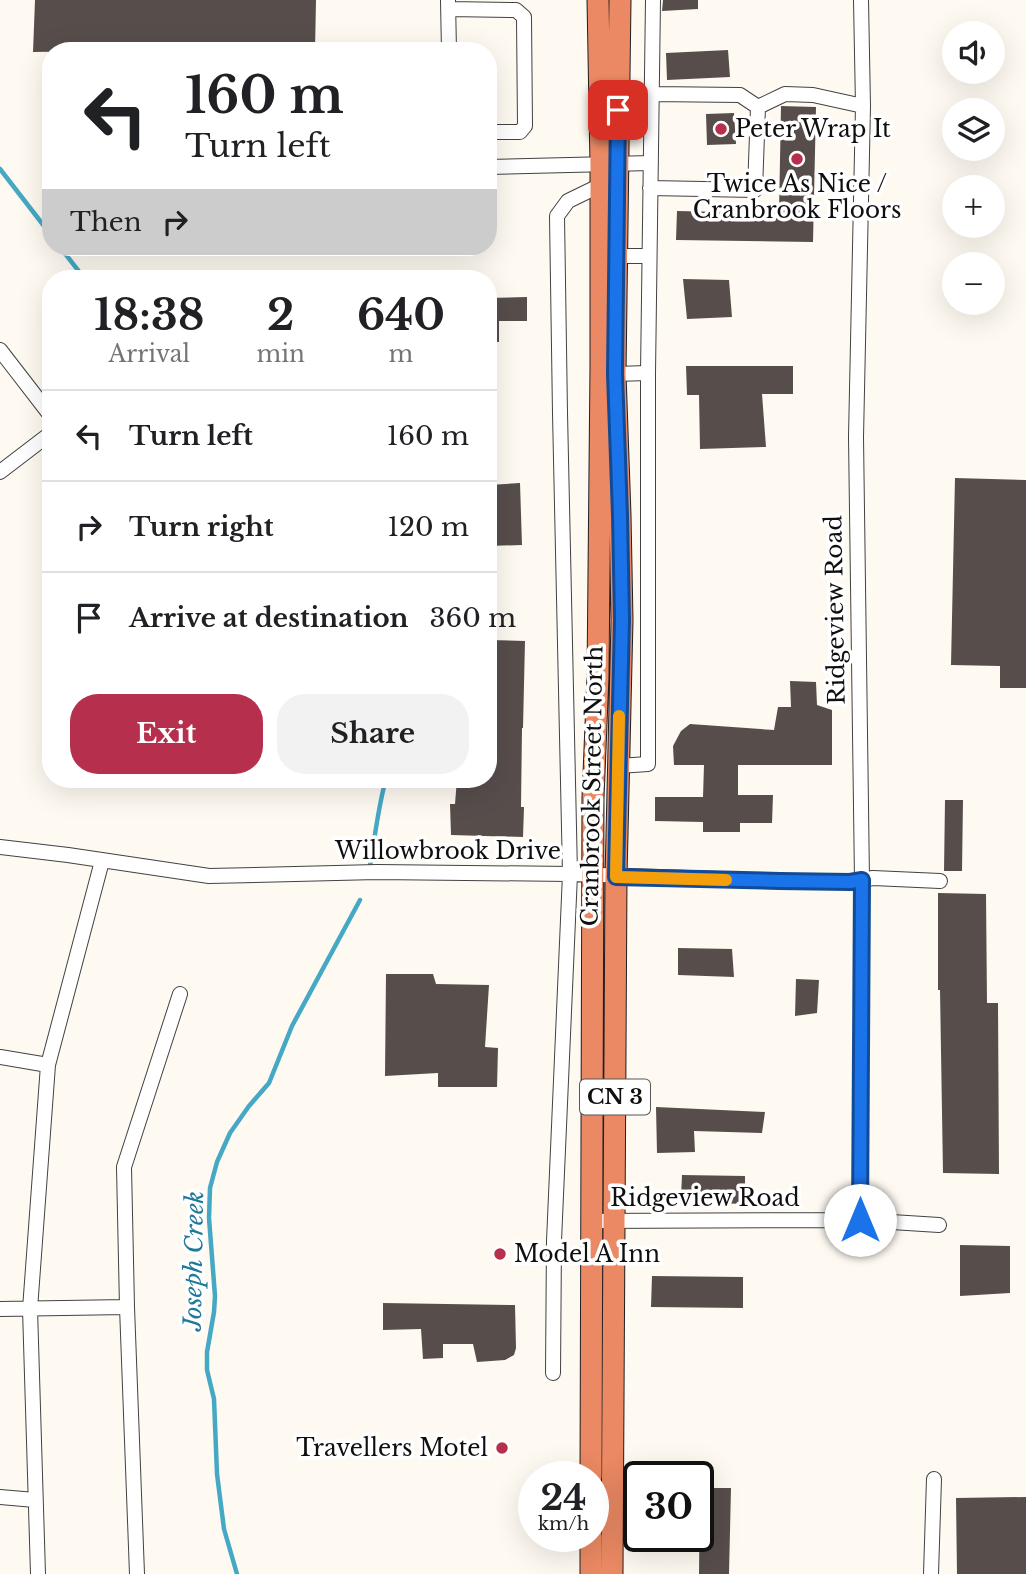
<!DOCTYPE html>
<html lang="en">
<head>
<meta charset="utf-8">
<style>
	body { margin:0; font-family:"Libre Baskerville",serif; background:#f2f2f2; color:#202124; height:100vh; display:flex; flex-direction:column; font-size:26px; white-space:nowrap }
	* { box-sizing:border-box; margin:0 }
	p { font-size:23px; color:#757577 }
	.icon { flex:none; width:38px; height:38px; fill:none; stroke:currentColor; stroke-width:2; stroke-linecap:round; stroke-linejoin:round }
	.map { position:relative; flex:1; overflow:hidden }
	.details { position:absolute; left:42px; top:270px; width:455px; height:518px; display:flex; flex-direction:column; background:#fff; border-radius:28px; box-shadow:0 7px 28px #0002 }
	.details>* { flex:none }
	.banner { position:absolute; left:42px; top:42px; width:455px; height:214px; border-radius:28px; box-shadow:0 7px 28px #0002; background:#fff; color:#202124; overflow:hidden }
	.tools { position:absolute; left:942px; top:21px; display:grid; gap:14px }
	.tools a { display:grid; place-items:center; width:63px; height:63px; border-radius:50%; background:#fff; box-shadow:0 7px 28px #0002; font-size:35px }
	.speed { position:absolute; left:518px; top:1461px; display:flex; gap:14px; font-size:35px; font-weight:700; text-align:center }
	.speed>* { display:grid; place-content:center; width:91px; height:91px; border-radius:50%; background:#fff; box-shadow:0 7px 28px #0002; line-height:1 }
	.speed small { font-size:18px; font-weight:400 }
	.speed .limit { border:4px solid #111; border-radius:10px; background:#fff; color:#111 }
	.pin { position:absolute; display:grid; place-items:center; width:60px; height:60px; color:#fff; margin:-30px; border-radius:14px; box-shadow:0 4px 10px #0006 }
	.me { position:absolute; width:77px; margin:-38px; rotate:0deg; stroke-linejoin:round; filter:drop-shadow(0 0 5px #0008) }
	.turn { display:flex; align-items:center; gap:24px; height:147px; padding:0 28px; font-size:32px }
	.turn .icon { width:91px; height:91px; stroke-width:2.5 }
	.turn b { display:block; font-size:49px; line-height:60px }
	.then { display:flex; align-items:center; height:66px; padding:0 28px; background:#0003; gap:14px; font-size:26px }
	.eta { display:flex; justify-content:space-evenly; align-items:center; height:119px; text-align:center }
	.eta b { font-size:42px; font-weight:800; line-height:49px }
	.button { display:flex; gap:14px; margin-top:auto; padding:14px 28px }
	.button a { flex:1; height:80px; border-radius:28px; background:#b6304e; color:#fff; font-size:28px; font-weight:800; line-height:80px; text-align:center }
	.button a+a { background:#f2f2f2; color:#202124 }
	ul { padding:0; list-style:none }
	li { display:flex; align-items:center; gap:21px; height:91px; padding:0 28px; border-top:2px solid #e0e0e0 }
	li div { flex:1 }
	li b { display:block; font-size:26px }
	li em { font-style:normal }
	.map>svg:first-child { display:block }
</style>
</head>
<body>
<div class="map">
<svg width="1026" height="1574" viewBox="0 0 1026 1574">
	<rect width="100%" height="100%" fill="#fef9f1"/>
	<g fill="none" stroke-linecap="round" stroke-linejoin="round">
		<path stroke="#45a8c4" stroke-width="4.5" d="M0,169l51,66
			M60,247l24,31
			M370,866c5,-29 8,-59 16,-87
			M237,1574l-13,-45 -7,-55 -3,-75 -7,-29v-18l7,-40 1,-16 -6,-78 1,-30 7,-26 13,-29 19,-27 20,-23 23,-57 68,-126"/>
	</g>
	<path fill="#574e4c" d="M35,0h281l-1,51h-188l-22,-2v2l-72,1z
		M663,0h35v9l-36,2z
		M728,50l2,27 -63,3 -1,-27z
		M781,106l35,1 -3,135 -137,-2 1,-29 102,2z
		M734,113l2,31 -29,1 -1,-31z
		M683,279l46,1 3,37 -45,2z
		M527,297v24h-28v21h-11v-44z
		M686,366h107v28h-31l4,53 -66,2 -1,-54h-12z
		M955,478l71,2v208h-26v-22l-49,-1z
		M520,483l2,62 -34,1v-32h2l-2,-29z
		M488,640l37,1 -2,87h-1l-1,79h3l-1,30 -72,-2 -1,-31h5l2,-25h31z
		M790,681l26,1 1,23 15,5v55h-94v30h35l-1,28h-32v9h-37v-10l-48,-1v-24h48l1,-32h-30l-1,-19 8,-15 9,-7 84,6 4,-23h13z
		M945,800h18l-1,71h-18z
		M938,893l48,1 1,109h11l1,171 -56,-1 -3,-183h-2z
		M678,948l54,1 2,28 -56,-2z
		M386,974h47l3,10 53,1 -4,62 13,1 -1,39h-59v-14l-53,3z
		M796,979l23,1 -2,33 -22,3z
		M656,1107l109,5 -3,21 -68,-2 1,21 -38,1z
		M682,1175l63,1v28l-32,-1v-5l-32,-1z
		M960,1245l50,1v47l-50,3z
		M652,1276l91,1v31l-92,-1z
		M383,1303l132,2 1,43 -2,7 -9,5 -28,2 -4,-18h-30v14l-20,1 -2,-30 -38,1z
		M700,1488h31l-2,86h-30z
		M1026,1497v77h-69l-1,-76z"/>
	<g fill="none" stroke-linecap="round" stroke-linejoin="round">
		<g stroke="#424242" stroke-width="16">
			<path id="minor" d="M448,1l1,50
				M449,9l67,1 8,7 1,109 -5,6h-32
				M758,107l27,-13 28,1 50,11
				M488,167l163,-4
				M650,188l105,2 3,-83 -18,-12 -88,-1
				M617,256h32
				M0,350l51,66
				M615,374l33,-1
				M0,472l51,-39
				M618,766l30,-2v-391l5,-373
				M0,847l68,8 141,21 168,-4 193,2 210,7 70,1 23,-4 67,3
				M0,1057l48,8
				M860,1220l2,-340 -6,-443 7,-331 -2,-106
				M592,1221l268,-1 79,5
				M0,1309l127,-2
				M553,1373l1,-132 16,-367 -10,-461 -3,-197 11,-15 33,-16
				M0,1497l35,3
				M38,1574l-8,-265 18,-244 54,-204
				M137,1574l-10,-267 -3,-140 56,-173
				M931,1574l3,-95"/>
		</g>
		<g stroke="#202020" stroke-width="23">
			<path id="highway" d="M591,1477l2,-679 5,-122 3,-310v-201l-3,-165
				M591,1574v-38
				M612,1574l4,-697 6,-257 -2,-105 -5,-141 5,-374"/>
		</g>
		<use href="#minor" stroke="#fff" stroke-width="14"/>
		<use href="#highway" stroke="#ea8963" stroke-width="21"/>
	</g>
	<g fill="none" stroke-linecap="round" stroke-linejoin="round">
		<g stroke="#114b97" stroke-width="18">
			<path id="route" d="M618,110l-3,264 5,141 2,105 -6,257 164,4 70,1 12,-2 -2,340"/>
		</g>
		<use href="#route" stroke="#1a73e8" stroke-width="12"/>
		<path stroke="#f59e0b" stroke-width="12" d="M619,716l-3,161 110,3"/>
	</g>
	<g fill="#b6304e" stroke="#fff" stroke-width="2.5">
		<circle cx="721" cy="129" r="7"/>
		<circle cx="797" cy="159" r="7"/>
		<circle cx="500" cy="1254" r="7"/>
		<circle cx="502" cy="1448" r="7"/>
	</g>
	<g text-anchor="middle" stroke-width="7" stroke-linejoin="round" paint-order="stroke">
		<rect fill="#fff" stroke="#575757" stroke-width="2" x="580" y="1079.5" width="70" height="35" rx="5"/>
		<g font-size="21" font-weight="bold" fill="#0f0f0f">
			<text x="615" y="1104">CN 3</text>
		</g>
		<g font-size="23" fill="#0f0f0f" stroke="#fff" text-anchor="start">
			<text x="735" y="137">Peter Wrap It</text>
			<text x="797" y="192" text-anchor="middle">Twice As Nice /<tspan x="797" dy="26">Cranbrook Floors</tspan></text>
			<text x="514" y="1262">Model A Inn</text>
			<text x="488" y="1456" text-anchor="end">Travellers Motel</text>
		</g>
		<g font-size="23" fill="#0f0f0f" stroke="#fff">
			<text transform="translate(835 610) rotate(-91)" y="8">Ridgeview Road</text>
			<text transform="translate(592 786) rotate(-89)" y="8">Cranbrook Street North</text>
			<text x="448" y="859">Willowbrook Drive</text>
			<text x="705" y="1206">Ridgeview Road</text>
		</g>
		<g font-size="24" font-style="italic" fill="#207998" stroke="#fff">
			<text transform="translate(194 1261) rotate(-89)" y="8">Joseph Creek</text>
		</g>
	</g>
</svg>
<div class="tools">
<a><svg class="icon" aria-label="sound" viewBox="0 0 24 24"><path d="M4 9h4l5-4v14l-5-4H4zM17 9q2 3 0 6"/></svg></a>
<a><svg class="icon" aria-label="layers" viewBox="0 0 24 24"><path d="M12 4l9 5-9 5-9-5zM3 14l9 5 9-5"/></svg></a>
<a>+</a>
<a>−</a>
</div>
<div class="speed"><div>24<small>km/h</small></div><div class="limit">30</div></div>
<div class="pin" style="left:618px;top:110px;background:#d93025"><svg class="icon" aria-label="arrive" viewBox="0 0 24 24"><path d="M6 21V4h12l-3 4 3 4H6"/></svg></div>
<svg class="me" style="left:860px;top:1220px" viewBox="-20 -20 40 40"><circle r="19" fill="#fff"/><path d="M0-13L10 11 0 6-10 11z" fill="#1a73e8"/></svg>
<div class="banner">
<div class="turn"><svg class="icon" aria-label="left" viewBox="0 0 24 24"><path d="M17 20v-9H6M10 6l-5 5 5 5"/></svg><div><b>160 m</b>Turn left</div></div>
<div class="then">Then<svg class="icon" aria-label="right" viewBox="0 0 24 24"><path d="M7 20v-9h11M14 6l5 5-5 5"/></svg></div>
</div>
<section class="details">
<div class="eta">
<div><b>18:38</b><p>Arrival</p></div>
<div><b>2</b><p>min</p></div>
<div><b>640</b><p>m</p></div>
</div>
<ul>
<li><svg class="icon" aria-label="left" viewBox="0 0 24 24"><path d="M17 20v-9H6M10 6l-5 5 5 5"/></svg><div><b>Turn left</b></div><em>160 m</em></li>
<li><svg class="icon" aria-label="right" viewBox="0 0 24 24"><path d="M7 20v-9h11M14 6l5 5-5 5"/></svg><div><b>Turn right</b></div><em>120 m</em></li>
<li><svg class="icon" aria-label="arrive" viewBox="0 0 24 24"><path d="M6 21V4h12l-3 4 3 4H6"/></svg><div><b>Arrive at destination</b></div><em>360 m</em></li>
</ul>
<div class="button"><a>Exit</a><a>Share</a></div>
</section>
</div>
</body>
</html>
